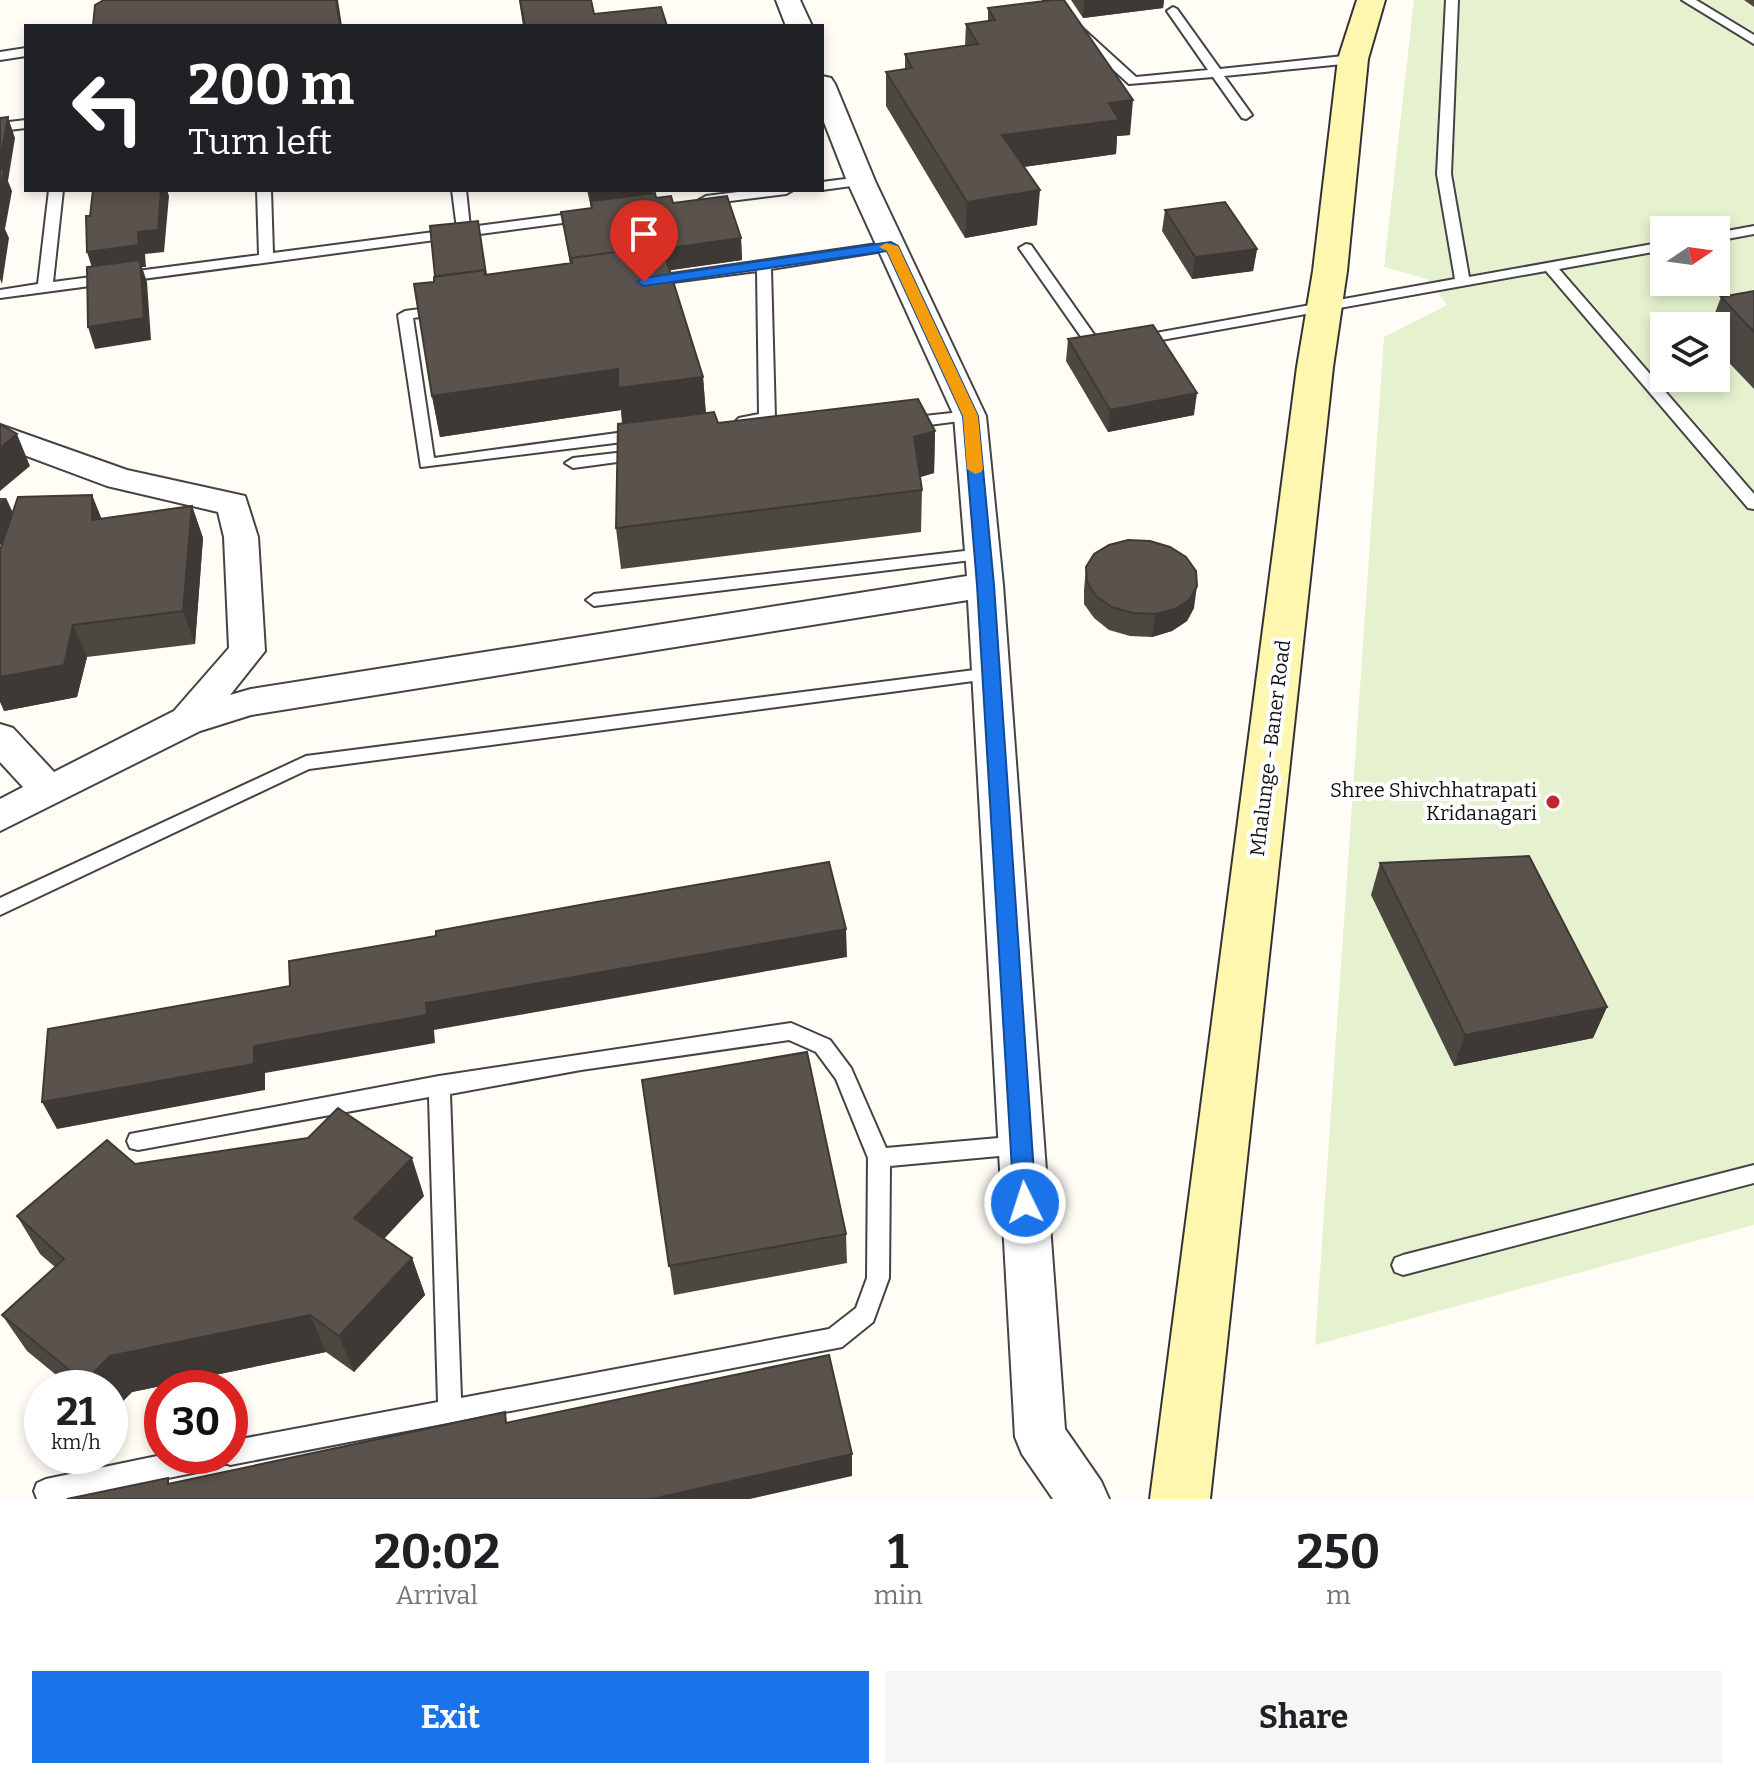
<!DOCTYPE html>
<html lang="en">
<head>
<meta charset="utf-8">
<style>
	body { margin:0; font-family:Bitter,serif; background:#f6f6f6; color:#202124; height:100vh; display:flex; flex-direction:column; font-size:30px; white-space:nowrap }
	* { box-sizing:border-box; margin:0 }
	p { font-size:26px; color:#757577 }
	.icon { flex:none; width:44px; height:44px; fill:none; stroke:currentColor; stroke-width:2; stroke-linecap:round; stroke-linejoin:round }
	.map { position:relative; height:1499px; overflow:hidden }
	.drawer { display:flex; flex-direction:column; background:#fff; flex:1 }
	.drawer>* { flex:none }
	.guide { position:absolute; left:24px; top:24px; width:800px; height:168px; border-radius:0px; box-shadow:0 4px 12px #0003; background:#202124; color:#fff; overflow:hidden }
	.needle { width:52px; rotate:77deg }
	.fabs { position:absolute; left:1650px; top:216px; display:grid; gap:16px }
	.fabs a { display:grid; place-items:center; width:80px; height:80px; border-radius:0px; background:#fff; box-shadow:0 4px 12px #0003; font-size:40px }
	.speed { position:absolute; left:24px; top:1370px; display:flex; gap:16px; font-size:40px; font-weight:700; text-align:center }
	.speed>* { display:grid; place-content:center; width:104px; height:104px; border-radius:50%; background:#fff; box-shadow:0 4px 12px #0003; line-height:1 }
	.speed small { font-size:20px; font-weight:400 }
	.speed .limit { border:12px solid #d22; background:#fff; color:#111 }
	.pin { position:absolute; display:grid; place-items:center; width:68px; height:68px; color:#fff; margin:-82px -34px; border-radius:50% 50% 50% 0; rotate:-45deg; box-shadow:0 0 8px #0007 }
	.pin .icon { rotate:45deg }
	.me { position:absolute; width:88px; margin:-44px; rotate:356deg; stroke-linejoin:round; filter:drop-shadow(0 0 6px #0008) }
	.turn { display:flex; align-items:center; gap:28px; height:168px; padding:0 32px; font-size:36px }
	.turn .icon { width:104px; height:104px; stroke-width:2.5 }
	.turn b { display:block; font-size:56px; line-height:68px }
	.eta { display:flex; justify-content:space-evenly; align-items:center; height:136px; text-align:center }
	.eta b { font-size:48px; font-weight:700; line-height:56px }
	.primary-button { display:flex; gap:16px; margin-top:auto; padding:16px 32px }
	.primary-button a { flex:1; height:92px; border-radius:0px; background:#1a73e8; color:#fff; font-size:32px; font-weight:700; line-height:92px; text-align:center }
	.primary-button a+a { background:#f6f6f6; color:#202124 }
	.map>svg:first-child { display:block }
</style>
</head>
<body>
<div class="map">
<svg width="1754" height="1499" viewBox="0 0 1754 1499">
	<rect width="100%" height="100%" fill="#fffdf5"/>
	<path fill="#e6f2cf" fill-rule="evenodd" d="M1414,0h340v1225l-439,120 69,-1008 63,-32 -20,-26 -43,-12zM1664,230h52v52h-52zM1664,326h52v52h-52z"/>
	<g fill="none" stroke-linecap="round" stroke-linejoin="round">
		<g stroke="#444" stroke-width="4">
			<path id="lane" d="M1044,0h12l14,17 66,60 72,-7 -41,-59 6,-4 4,2 43,60 133,-14 6,4 -6,4 -129,13 28,39 -6,4 -4,-1 -29,-41 -84,7 -67,-61z
				M1446,0h12l-7,174 18,103 195,-35v8l-105,19 195,225v15l-6,-1 -202,-237 -407,73 -7,-4 7,-4 316,-57 -18,-105z
				M1682,0h14l58,35v9z
				M26,48v8l-26,4v-8z
				M26,120v8l-26,3v-8z
				M861,177l7,4 -2,3 -44,6v-8z
				M49,190h14l-10,92 206,-27 -2,-65h14l2,63 184,-24 -5,-39h14l4,37 115,-15 7,4 -7,4 -585,78v-8l38,-6z
				M754,190h39l-7,4 -80,10 -7,-4 7,-4z
				M1754,226v8l-38,7v-8z
				M891,242l7,4 -2,3 -125,20 4,149c-9,7 -30,11 -39,3l3,-3 20,-4 -2,-143 -107,14 -7,-4 7,-4z
				M1026,244l5,1 69,98h11v6l-20,2 -72,-103z
				M443,306l5,1v6l-35,5 21,140 205,-28 8,5 -8,5 -218,27 -23,-152 7,-4z
				M970,411l5,2v6l-69,9 -8,-5 8,-5z
				M642,450l8,5 -3,3 -74,10 -8,-5 8,-5z
				M982,549l6,1 2,4 -2,4 -394,48 -8,-6 8,-6z
				M990,668l6,2 3,4 -3,4 -687,91 -309,146v-17l306,-142z
				M791,1023l39,17 21,28 35,80 135,-12 8,2 3,7 -3,7 -8,2 -131,12 -1,112 -16,44 -31,25 -612,118 -4,-2 -9,5 -152,31h-28l-3,-8 3,-8 9,-4 116,-24 68,1v-15l208,-39 -9,-305 -291,53 -8,-2 -3,-7 3,-7 309,-58zM789,1040l27,12 20,27 32,79 -1,120 -11,30 -27,21 -368,69 -11,-304 131,-24z
				M1754,1165v18l-351,92 -8,-3 -3,-7 3,-7 8,-3z"/>
		</g>
		<g stroke="#444" stroke-width="4">
			<path id="street" d="M776,0h24l12,26h-26z
				M822,76l9,2 4,6 40,97 111,235 17,169 62,844 36,52 8,18h-56l-31,-45 -7,-17 -47,-837 -717,115 -51,16 -200,100v-32l23,-12 -23,-25v-38l13,4 41,44 120,-61 55,-63 -5,-111 -6,-25 -111,-26 -107,-40v-21l127,45 118,26 13,41 7,114 -35,44 21,-6 716,-113 -13,-160 -107,-235 -25,-64z"/>
		</g>
		<g stroke="#333" stroke-width="4">
			<path id="secondary" d="M1357,0h28l-17,59 -21,212 -14,96 -123,1132h-60l147,-1132 16,-96 25,-212z"/>
		</g>
		<use href="#lane" fill="#fff" fill-rule="evenodd"/>
		<use href="#street" fill="#fff" fill-rule="evenodd"/>
		<use href="#secondary" fill="#fff6b0" fill-rule="evenodd"/>
	</g>
	<path fill="#4d4742" d="M519,0h72l3,14 73,12h-144z
		M1071,0h93l-1,8 -80,10z
		M1744,0h10v7z
		M988,8l142,127 -13,1 -1,18 -93,13 14,58 -72,13 -79,-132v-34l19,-3v-15l60,-8 1,-22 22,-3z
		M587,190h65l4,8 17,5 68,35 1,22 -72,10 33,107 3,36 12,10 217,8 -1,42 -14,4 2,13 -1,42 -300,37 -5,-41 6,-105 -1,-13 -181,27 -8,-41 54,-121 84,-12 -9,-51 30,-4z
		M1165,210l92,39 -4,22 -61,8 -30,-48z
		M1754,291v98l-38,-40v-23h-6l11,-29z
		M1068,339l126,76 -86,17 -42,-71z
		M92,495l9,24 91,-13 11,32 -8,106 -108,13 -10,40 -73,14 -2,-168 -2,2v-47h6l7,15z
		M1086,567l108,41 -7,13 -15,10 -20,6 -22,-1 -21,-6 -15,-12 -10,-14v-14z
		M1380,863l227,144 -14,31 -139,28 -83,-171z
		M642,1080l204,154 1,29 -173,32z
		M135,1164l289,32 -40,43 28,19 13,37 -71,77 -28,-20 -194,40 -22,22v-26h-38l-45,-37 -25,-36 53,-48 -15,-13 -23,-38z"/>
	<path fill="#3f3936" d="M336,0h2l4,26h-2z
		M1084,0h80l-1,8 -80,10z
		M1133,100l-3,35 -13,1 -1,18 -115,16 1,-35 107,-32z
		M8,117l7,21 -7,43 4,10 -7,38 4,9 -7,46 -2,-5v-118z
		M161,190h6l2,6 -5,56 -19,2 1,13h-4l5,15 4,58 -56,9 -7,-22 6,-53 -7,-22 51,-20z
		M589,190h63l1,10 -62,8z
		M1040,190l-3,35 -72,13 2,-36z
		M741,238l1,22 -167,24 -3,-22z
		M1257,249l-4,22 -61,8 3,-22z
		M618,369l85,8 3,41 -83,11 -2,-19 -181,27 -8,-41z
		M1197,393l-3,22 -86,17 2,-22z
		M935,431l-1,42 -20,6v-42z
		M17,434l13,32 -30,25v-43z
		M92,495l13,32 -13,-7z
		M6,498l14,32 -20,15v-42z
		M192,506l11,32 -8,106 -12,-33z
		M1197,586l-3,22 -7,13 -15,10 -20,6 3,-23z
		M73,625l14,32 -10,40 -73,14 -4,-9v-25z
		M846,929l1,28 -413,73 1,13 -170,30v17l-208,39 -15,-27 212,-56 172,-43z
		M1607,1007l-14,31 -139,28 11,-31z
		M412,1158l12,38 -56,59 -14,-37z
		M412,1258l13,37 -71,77 -15,-36z
		M310,1315l16,37 -194,40 -22,22v-26h-22l-4,-6 26,-26z
		M852,1454v22l-102,23h-98z"/>
	<path fill="#5a524d" stroke="#3f3936" stroke-width="2" d="M104,0h232l4,26h-247l2,-21z
		M520,0h71l3,14 67,-7 6,19h-142z
		M1053,0h11l69,100 -24,3 10,17 -117,15 38,55 -73,12 -81,-130 26,-4 -7,-14 73,-10 -12,-20 29,-4 -7,-12z
		M8,117l-8,44v-43z
		M4,169l-4,23v-22z
		M93,190h68l-3,40 -20,2 1,13 -52,7 -1,-36h4z
		M655,193l1,5 15,-2 2,7 54,-7 14,42 -78,11 -1,-3 -91,12v5l-10,-51 31,-4 -1,-7z
		M1225,202l32,47 -62,8 -30,-47z
		M478,221l8,53 -1,-4 -50,6 -5,-50z
		M662,246l41,131 -85,11v-19l-186,27 -18,-112 20,-2v-5l51,-7v5l87,-12 -1,-5z
		M140,260l4,58 -56,9 -1,-60z
		M1754,291v41l-33,-35z
		M1153,325l44,68 -87,17 -42,-71z
		M918,399l17,32 -21,6 8,53 -306,38 2,-104 96,-12 4,11z
		M0,424l17,10 -17,14z
		M92,495v25l100,-14 -9,105 -110,14 -9,40 -64,12v-127l18,-53z
		M1128,540l22,1 20,6 16,10 10,14 1,15 -7,13 -15,10 -20,5 -22,-1 -21,-6 -16,-11 -9,-14 -1,-15 8,-13 15,-9z
		M1529,856l78,151 -142,28 -85,-172z
		M829,862l17,67 -420,74 1,12 -173,31v18l-212,38 6,-73 242,-43 -1,-25 147,-25v-5l155,-28z
		M807,1052l39,182 -177,32 -27,-186z
		M338,1108l74,50 -58,60 58,40 -73,78 -29,-21 -200,41 -26,26 -82,-67 62,-56 -47,-43 90,-76 28,24 173,-26z
		M829,1355l23,99 -200,45h-585l101,-21v6l337,-72 1,11z"/>
	<path fill="#1a73e8" stroke="#114b97" stroke-width="2" d="M891,242l7,4 80,170 16,169 42,618 -3,7 -8,3 -8,-3 -3,-7 -37,-618 -14,-169 -76,-165 -243,35 -7,-4 7,-4z"/>
	<path fill="#f59e0b" d="M886,243l12,3 80,170 5,53 -2,3 -6,2 -8,-5 -4,-53 -76,-165 -8,-4z"/>
	<circle fill="#c4262e" stroke="#fff" stroke-width="3" cx="1553" cy="802" r="8"/>
	<g text-anchor="middle" stroke-width="8" stroke-linejoin="round" paint-order="stroke">
		<g font-size="20" fill="#111" stroke="#fff">
			<text transform="translate(1270 748) rotate(-83)" y="7">Mhalunge - Baner Road</text>
		</g>
		<g font-size="20" fill="#111" stroke="#fff" text-anchor="end">
			<text x="1537" y="797">Shree Shivchhatrapati<tspan x="1537" dy="23">Kridanagari</tspan></text>
		</g>
	</g>
</svg>
<div class="fabs">
<a><svg class="needle" viewBox="-14 -14 28 28"><path d="M0-13l5 13h-10z" fill="#e53935"/><path d="M0 13l5-13h-10z" fill="#757577"/></svg></a>
<a><svg class="icon" aria-label="layers" viewBox="0 0 24 24"><path d="M12 4l9 5-9 5-9-5zM3 14l9 5 9-5"/></svg></a>
</div>
<div class="speed"><div>21<small>km/h</small></div><div class="limit">30</div></div>
<div class="pin" style="left:644px;top:282px;background:#d93025"><svg class="icon" aria-label="arrive" viewBox="0 0 24 24"><path d="M6 21V4h12l-3 4 3 4H6"/></svg></div>
<svg class="me" style="left:1025px;top:1203px" viewBox="-20 -20 40 40"><circle r="17" fill="#1a73e8" stroke="#fff" stroke-width="3"/><path d="M0-11L8 9 0 5-8 9z" fill="#fff"/></svg>
<div class="guide">
<div class="turn"><svg class="icon" aria-label="left" viewBox="0 0 24 24"><path d="M17 20v-9H6M10 6l-5 5 5 5"/></svg><div><b>200 m</b>Turn left</div></div>
</div>
</div>
<section class="drawer">
<div class="eta">
<div><b>20:02</b><p>Arrival</p></div>
<div><b>1</b><p>min</p></div>
<div><b>250</b><p>m</p></div>
</div>
<div class="primary-button"><a>Exit</a><a>Share</a></div>
</section>
</body>
</html>
